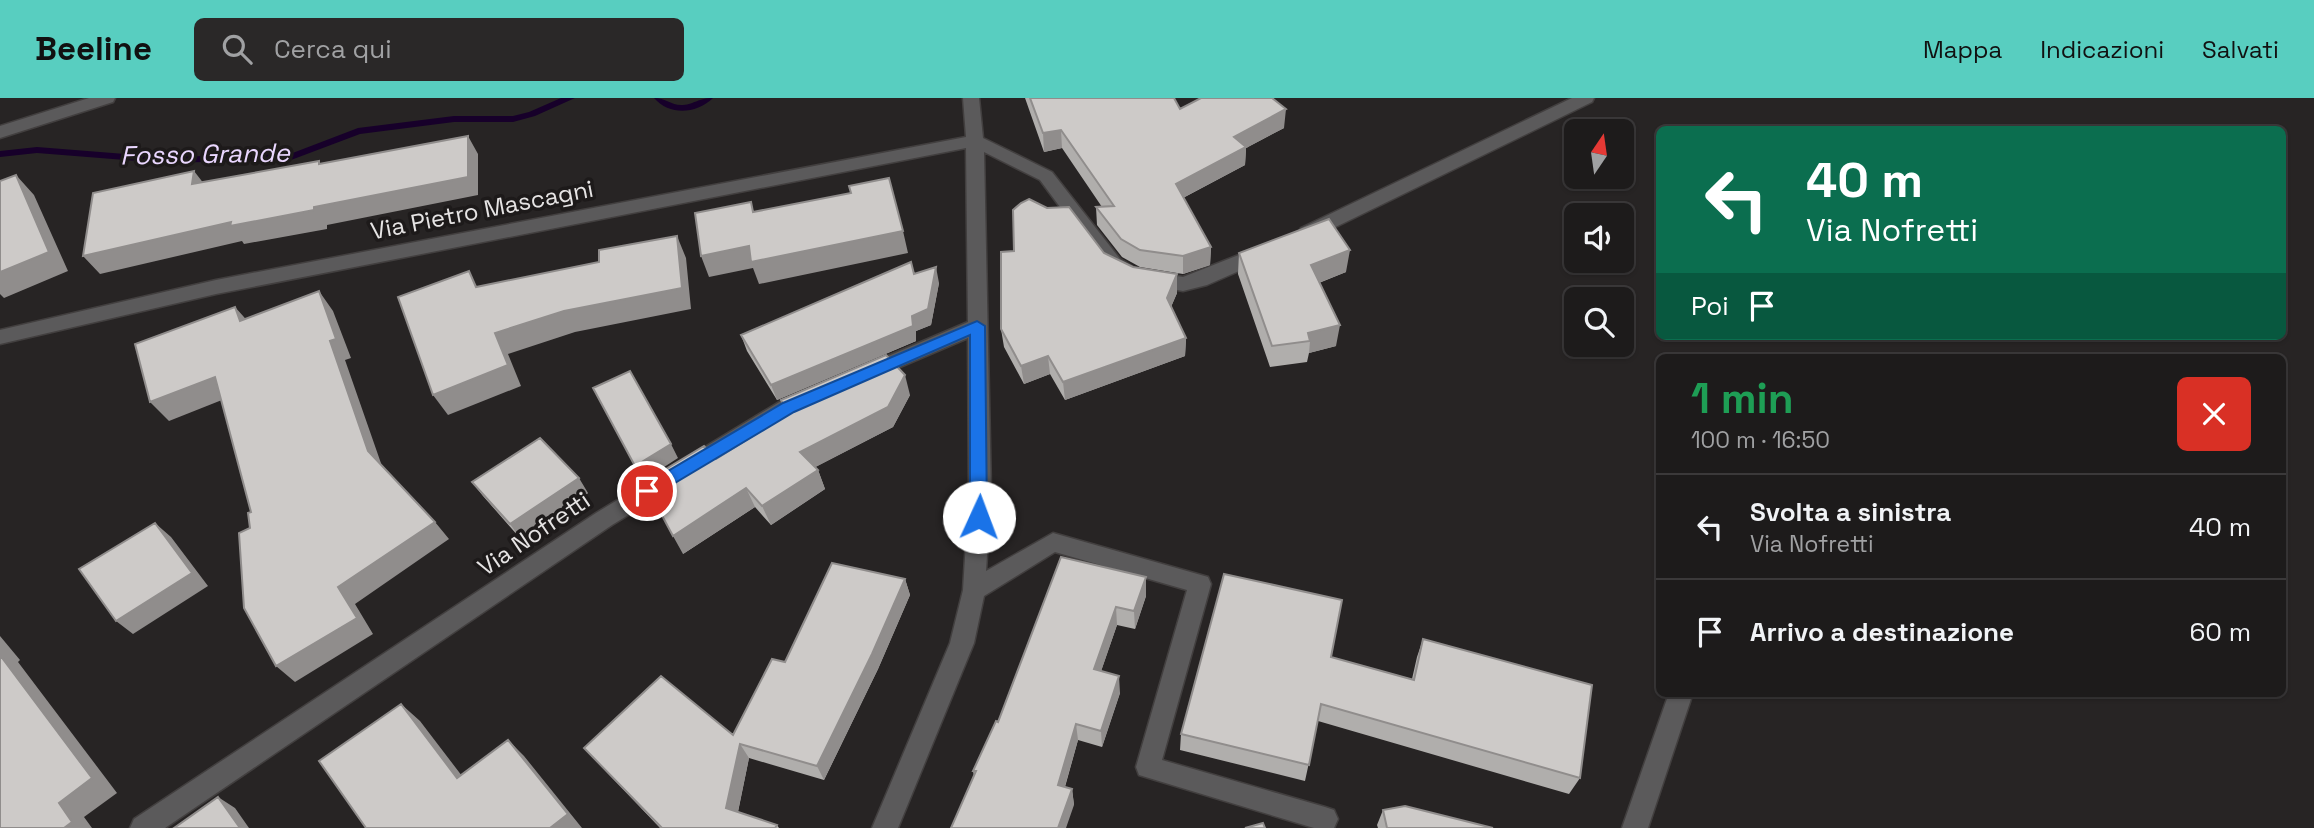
<!DOCTYPE html>
<html lang="it">
<head>
<meta charset="utf-8">
<style>
	body { margin:0; font-family:"Space Grotesk",sans-serif; background:#2a2828; color:#f1f3f6; height:100vh; display:flex; flex-direction:column; font-size:26px; white-space:nowrap }
	* { box-sizing:border-box; margin:0 }
	p { font-size:23px; color:#a0a1a3 }
	.icon { flex:none; width:38px; height:38px; fill:none; stroke:currentColor; stroke-width:2; stroke-linecap:round; stroke-linejoin:round }
	.map { position:relative; flex:1; overflow:hidden }
	.panel { position:absolute; left:1656px; top:256px; width:630px; height:343px; display:flex; flex-direction:column; background:#1d1b1b; border-radius:10px; box-shadow:0 2px 5px #0004,0 0 0 2px #3b393a }
	.panel>* { flex:none }
	.top-card { position:absolute; left:1656px; top:28px; width:630px; height:214px; border-radius:10px; box-shadow:0 2px 5px #0004,0 0 0 2px #3b393a; background:#0b6e4f; color:#fff; overflow:hidden }
	.needle { width:46px; rotate:13deg }
	.controls { position:absolute; left:1564px; top:21px; display:grid; gap:14px }
	.controls a { display:grid; place-items:center; width:70px; height:70px; border-radius:10px; background:#1d1b1b; box-shadow:0 2px 5px #0004,0 0 0 2px #3b393a; font-size:35px }
	.pin { position:absolute; display:grid; place-items:center; width:60px; height:60px; color:#fff; margin:-30px; border:4px solid #fff; border-radius:50%; box-shadow:0 2px 7px #0007 }
	.me { position:absolute; width:77px; margin:-38px; rotate:2deg; stroke-linejoin:round; filter:drop-shadow(0 0 5px #0008) }
	.turn { display:flex; align-items:center; gap:24px; height:147px; padding:0 35px; font-size:32px }
	.turn .icon { width:91px; height:91px; stroke-width:2.5 }
	.turn b { display:block; font-size:49px; line-height:60px }
	.then { display:flex; align-items:center; height:66px; padding:0 35px; background:#0003; gap:14px; font-size:26px }
	.round { display:grid; place-items:center; flex:none; width:74px; height:74px; border-radius:10px; background:#2a2828 }
	.head { display:flex; align-items:center; justify-content:space-between; height:119px; padding:0 35px }
	h1 { font-size:42px; font-weight:700; line-height:52px; color:#1e9e55 }
	ul { padding:0; list-style:none }
	li { display:flex; align-items:center; gap:21px; height:105px; padding:0 35px; border-top:2px solid #3b393a }
	li div { flex:1 }
	li b { display:block; font-size:26px }
	li em { font-style:normal }
	header { display:flex; align-items:center; gap:42px; box-sizing:border-box; height:98px; padding:0 35px; background:#58cec0; color:#111 }
	header strong { font-size:33px }
	nav { display:flex; gap:38px; margin-inline-start:auto; font-size:24px }
	.search { width:490px; height:63px; background:#2a2828; display:flex; align-items:center; gap:18px; box-sizing:border-box; padding:0 24px; border-radius:10px; color:#a0a1a3; font-size:26px }
	.map>svg:first-child { display:block }
</style>
</head>
<body>
<header>
<strong>Beeline</strong>
<div class="search"><svg class="icon" aria-label="search" viewBox="0 0 24 24"><circle cx="10" cy="10" r="6"/><path d="M15 15l6 6"/></svg>Cerca qui</div>
<nav><a>Mappa</a><a>Indicazioni</a><a>Salvati</a></nav>
</header>
<div class="map">
<svg width="2314" height="730" viewBox="0 0 2314 730">
	<rect width="100%" height="100%" fill="#272424"/>
	<g fill="none" stroke-linecap="round" stroke-linejoin="round">
		<path fill="#17002a" fill-rule="evenodd" d="M561,0h14l-40,18 -22,6h-59l-94,12 -69,26 -128,3 -126,-10 -37,4v-6l37,-4 126,10 127,-3 68,-26 96,-12h59l16,-4z
			M654,0c12,0 18,8 29,7 12,-1 15,-7 30,-7 -17,16 -43,18 -59,0z"/>
		<g stroke="#423f3f" stroke-width="3">
			<path id="minor" d="M89,0h26l-2,4 -113,36v-12z
				M963,0h16l4,40 69,34 68,87 18,11 45,7 81,-32 7,2 2,5 -2,5 -64,28 -24,6 -56,-10 -21,-12 -66,-89 -56,-28 7,340 -5,79 67,-38 155,44 3,7 -49,176 163,47 9,3 4,9 -4,9h-20l-175,-53 -3,-8 51,-177 -132,-38 -71,44 -10,47 -76,185h-26l78,-185 13,-53 6,-98 -1,-154 -101,43 -7,-3 -3,-5 3,-5 108,-46 -2,-174 -750,146 -216,50v-14l216,-50 750,-143z
				M1572,0h22l-2,4 -279,136h-12l-3,-5 3,-5z
				M809,293l7,2 3,6 -3,6 -21,8 -183,112 -447,303h-35l4,-9 462,-306 185,-112z
				M1669,595h24l-45,135h-26z"/>
		</g>
		<use href="#minor" fill="#5b5a5b" fill-rule="evenodd"/>
	</g>
	<path fill="#b0aeac" d="M1025,0h149l6,11 104,19 -38,20 -1,17 -62,33 28,49 -1,18 -27,9 -43,-7 -18,-10 -25,-32 -1,-18h6l-40,-59 -18,4z
		M1014,153l90,2 29,14 44,7v19l-6,14 15,31 -1,18 -120,44 -15,-26 -26,10 -20,-37 -3,-18z
		M1239,155l107,19 -27,11 17,63 -27,7 -2,9 -37,5 -32,-93z
		M914,176l25,9 -8,42 -15,6v10l-139,59 -30,-49 -6,-16z
		M910,297l-17,32 -78,40 3,3 7,19 -54,36 -16,-18 -72,47 33,-95 71,-45 -6,-14z
		M472,384l116,11 -68,45 -37,-42z
		M1146,479v19l-11,33 -18,-4 -16,46 19,22 -18,54 -24,-7 -13,47 7,2 2,16 -100,-29 -1,-5 25,-49z
		M905,481l5,16 -32,74 -54,111 -75,-22 -11,54 39,13 2,3h-119l-76,-80 149,-13 52,-73z
		M1423,541l157,139 -11,16 -251,-73 -13,60 -125,-31 1,-16 150,-77 81,22 5,-22z
		M1383,712l110,18h-115l-1,-3z"/>
	<path fill="#908d8c" d="M1286,11l-2,19 -38,20 -1,17 -70,37 1,-18 58,-47z
		M1061,32l1,18 -18,4 -1,-19z
		M468,38l10,18v41l-151,30v4l-83,15 -2,-3 -142,33 -17,-18 148,-34 83,-15z
		M194,73l14,18 -16,-5z
		M16,77l18,20 34,76 -64,27 -4,-4v-22z
		M903,133l5,22 -149,31 -6,-16 -44,9 -8,-21 48,-10z
		M677,138l9,22 5,51 -116,23 -67,22 13,32 -73,29 -15,-20 62,-62z
		M1211,149l-1,18 -27,9v-18z
		M1350,152l-4,22 -38,15 3,-22z
		M936,169l3,16 -8,42 -15,6v10l-139,59 -6,-15 141,-69z
		M1177,176v19l-10,23v-18z
		M319,193l14,20 18,47 -6,2 38,109 -15,-18 -38,-110z
		M235,209l17,19 -12,-5z
		M1340,227l-4,21 -27,7 1,-12 -2,-8z
		M1186,240l-1,18 -120,44 -2,-18z
		M1048,258l2,18 -26,10 -3,-18z
		M905,277l5,20 -17,32 -85,44 -8,-19z
		M215,279l17,19 -63,25 -19,-19z
		M671,346l7,14 -34,22 -9,-14z
		M818,372l7,19 -54,36 -9,-19z
		M579,380l9,15 -68,45 -10,-14z
		M746,390l9,19 -72,47 -10,-18z
		M435,424l14,17 -94,65 18,30 -78,48 -19,-16 62,-79z
		M155,425l16,14 37,49 -75,48 -17,-13z
		M1146,479v19l-11,33 -1,-18z
		M905,481l5,16 -32,74 -54,111 -7,-14z
		M1116,509l1,18 -21,61 -2,-17z
		M0,538l20,24 -2,2 99,131 -33,24 8,11h-28l-5,-25 -59,-148z
		M1119,578l1,17 -18,54 -1,-16z
		M401,606l19,17 55,72 -18,-15z
		M1076,626l2,16 -17,60 -3,-15z
		M508,642l16,16 58,72h-32z
		M740,646l9,14 -13,63 -10,-13z
		M1072,691l2,16 -8,23h-8z
		M218,699l17,11 14,20h-9z"/>
	<path fill="#cdcac8" stroke="#908d8c" stroke-width="2" d="M1030,0h144l6,11 21,-11h71l14,11 -52,28 12,10 -70,37 35,63 -28,9 -43,-6 -19,-11 -25,-32 18,-1 -53,-76 -18,3z
		M468,38v41l-154,30v3l-84,16 1,-4 -148,34 10,-63 101,-22 -2,13 127,-23v3z
		M16,77l33,77 -49,20v-91z
		M889,80l14,53 -152,31 -2,-16 -48,10 -6,-43 56,-11 2,10 98,-19 -2,-7z
		M1029,101l18,9 22,-1 35,46 29,14 44,7 -10,24 19,40 -123,44 -15,-26 -27,10 -20,-37v-77l13,-1 -1,-41 8,-7z
		M1329,121l21,31 -39,15 29,60 -32,8 2,8 -38,5 -33,-93z
		M677,138l5,52 -118,23 -69,22 13,32 -75,30 -35,-98 71,-26 7,16 123,-25v-12z
		M911,164l3,12 22,-7 -8,42 -16,7 1,10 -142,59 -30,-50z
		M319,193l17,48 -6,2 38,110 67,71 -97,65 19,31 -81,48 -32,-58 -5,-75 11,-5 -2,-15 3,-1 -36,-135 -65,25 -15,-58 100,-37 5,14z
		M886,257l19,20 -17,32 -88,45 18,18 -56,36 -16,-18 -73,48 -29,-54 60,-36 12,13 73,-46 -8,-13z
		M630,273l41,73 -36,22 -42,-78z
		M540,340l39,40 -69,46 -38,-42z
		M155,425l37,50 -76,48 -37,-52z
		M1061,459l85,20 -12,34 -18,-4 -22,62 25,7 -18,55 -25,-7 -18,61 14,4 -14,39h-107l25,-57h-3l23,-50 2,1z
		M832,465l73,16 -33,75 -55,112 -77,-22 -14,64 51,17 -2,3h-113l-78,-80 77,-72 72,59 39,-76 13,3z
		M1224,476l118,26 -11,57 83,23 9,-41 169,46 -12,93 -259,-74 -12,61 -128,-31z
		M0,557l92,123 -33,25 13,19 -8,6h-64z
		M401,606l56,74 51,-38 60,74 -18,14h-184l-47,-67z
		M218,699l22,31h-66z
		M1405,708l88,22h-106l-4,-18z
		M1263,725l2,5h-20z"/>
	<path fill="#1a73e8" stroke="#114b97" stroke-width="2" d="M977,223l8,5 2,191 -3,5h-11l-3,-5v-182l-176,77 -141,84h-12l-2,-5 2,-4 142,-84z"/>
	<g text-anchor="middle" stroke-width="7" stroke-linejoin="round" paint-order="stroke">
		<g font-size="24" fill="#e6e4e4" stroke="#1d1a1a">
			<text transform="translate(482 112) rotate(-11)" y="8">Via Pietro Mascagni</text>
			<text transform="translate(534 436) rotate(-34)" y="8">Via Nofretti</text>
		</g>
		<g font-size="26" font-style="italic" fill="#ead7ff" stroke="#1d1a1a">
			<text transform="translate(205 56) rotate(-1)" y="9">Fosso Grande</text>
		</g>
	</g>
</svg>
<div class="controls">
<a><svg class="needle" viewBox="-14 -14 28 28"><path d="M0-13l5 13h-10z" fill="#e53935"/><path d="M0 13l5-13h-10z" fill="#a0a1a3"/></svg></a>
<a><svg class="icon" aria-label="sound" viewBox="0 0 24 24"><path d="M4 9h4l5-4v14l-5-4H4zM17 9q2 3 0 6"/></svg></a>
<a><svg class="icon" aria-label="search" viewBox="0 0 24 24"><circle cx="10" cy="10" r="6"/><path d="M15 15l6 6"/></svg></a>
</div>
<div class="pin" style="left:647px;top:393px;background:#d93025"><svg class="icon" aria-label="arrive" viewBox="0 0 24 24"><path d="M6 21V4h12l-3 4 3 4H6"/></svg></div>
<svg class="me" style="left:979px;top:419px" viewBox="-20 -20 40 40"><circle r="19" fill="#fff"/><path d="M0-13L10 11 0 6-10 11z" fill="#1a73e8"/></svg>
<div class="top-card">
<div class="turn"><svg class="icon" aria-label="left" viewBox="0 0 24 24"><path d="M17 20v-9H6M10 6l-5 5 5 5"/></svg><div><b>40 m</b>Via Nofretti</div></div>
<div class="then">Poi<svg class="icon" aria-label="arrive" viewBox="0 0 24 24"><path d="M6 21V4h12l-3 4 3 4H6"/></svg></div>
</div>
<section class="panel">
<div class="head"><div><h1>1 min</h1><p>100 m · 16:50</p></div><a class="round" style="background:#d93025;color:#fff"><svg class="icon" aria-label="close" viewBox="0 0 24 24"><path d="M6 6l12 12M18 6L6 18"/></svg></a></div>
<ul>
<li><svg class="icon" aria-label="left" viewBox="0 0 24 24"><path d="M17 20v-9H6M10 6l-5 5 5 5"/></svg><div><b>Svolta a sinistra</b><p>Via Nofretti</p></div><em>40 m</em></li>
<li><svg class="icon" aria-label="arrive" viewBox="0 0 24 24"><path d="M6 21V4h12l-3 4 3 4H6"/></svg><div><b>Arrivo a destinazione</b></div><em>60 m</em></li>
</ul>
</section>
</div>
</body>
</html>
